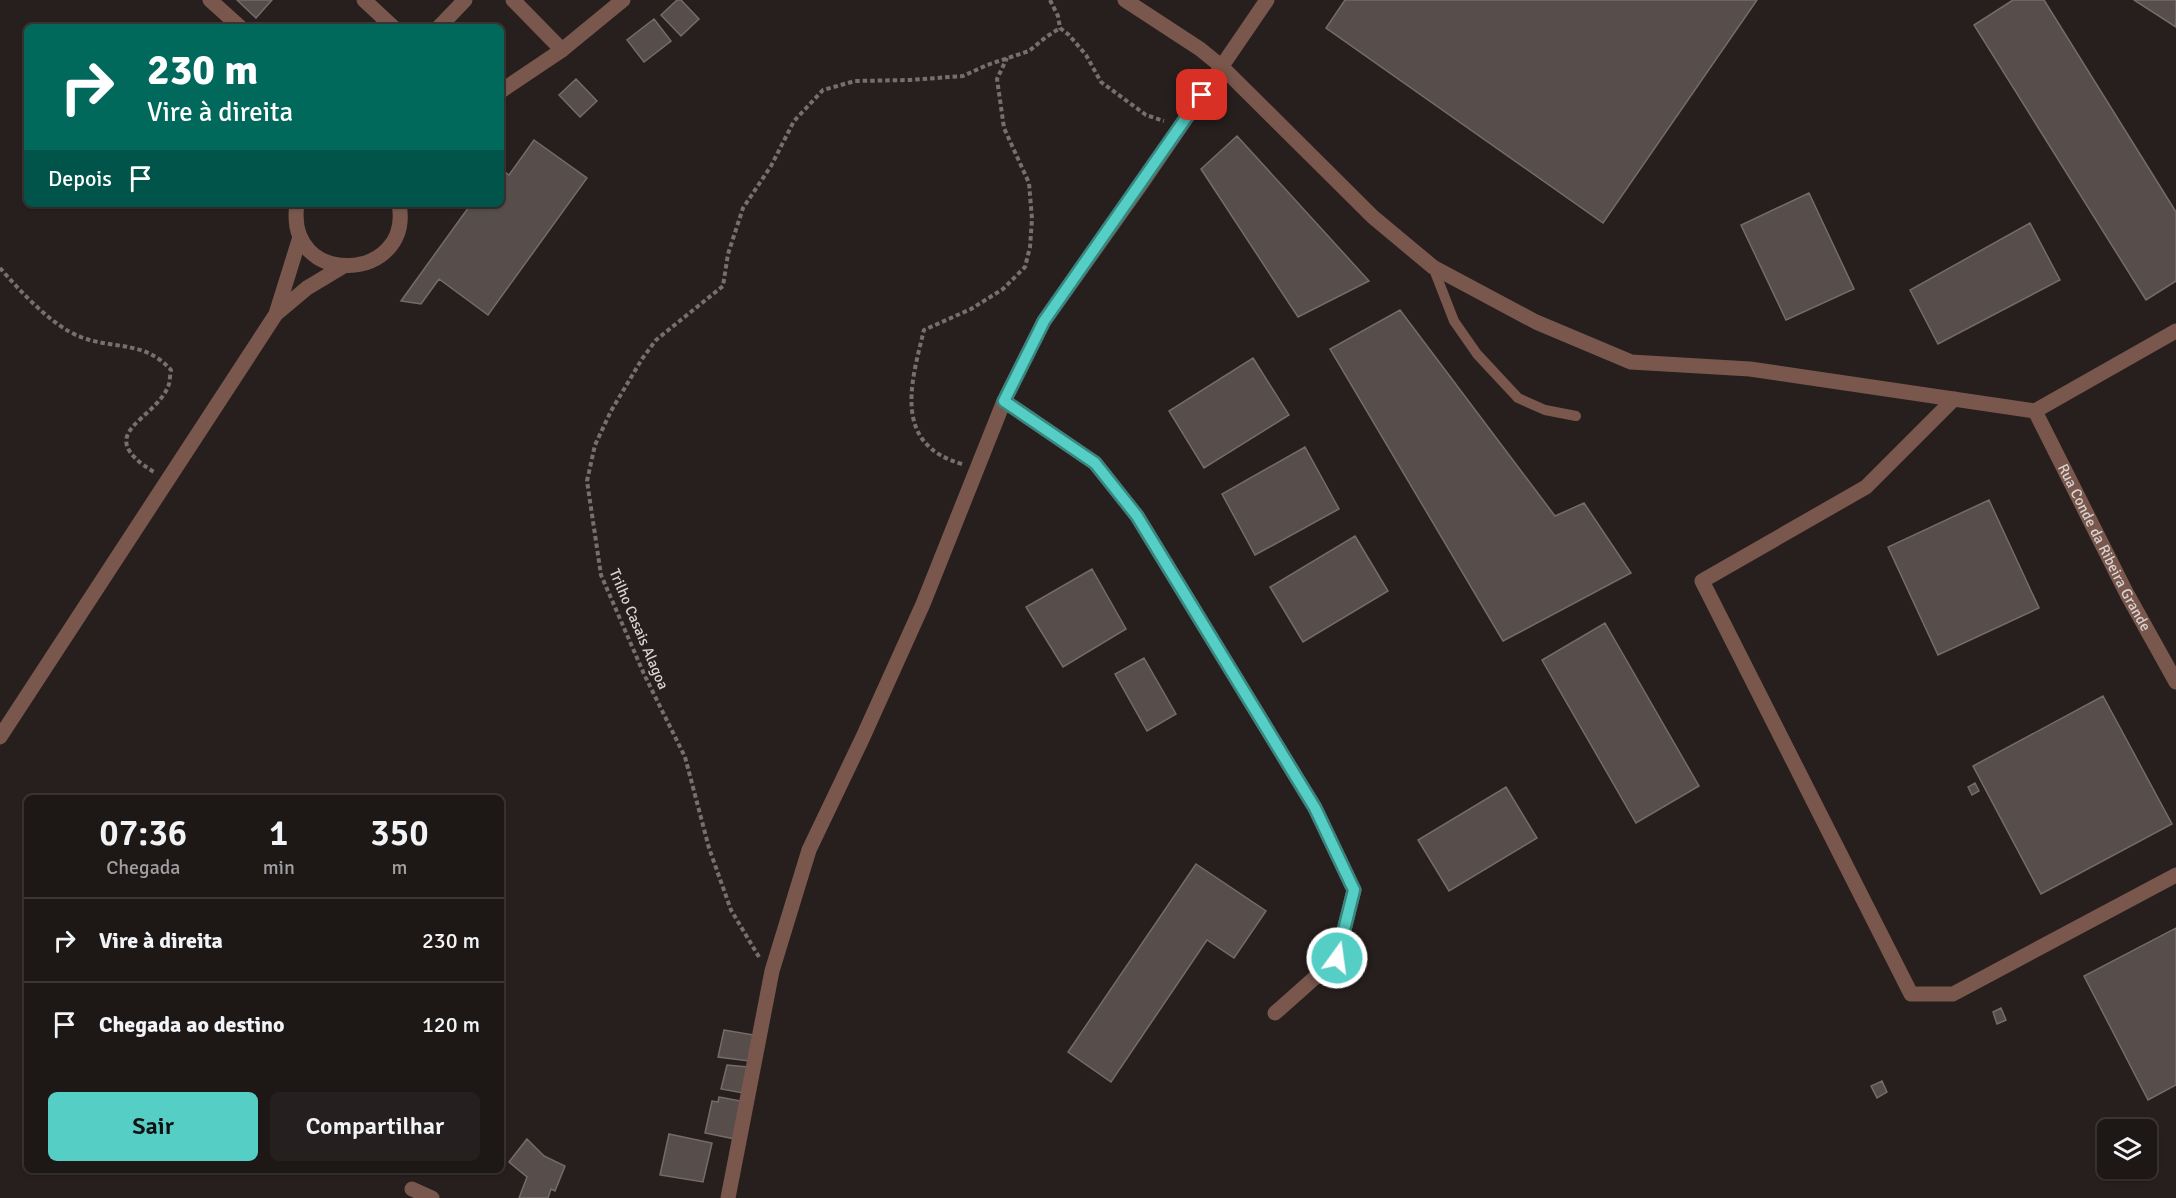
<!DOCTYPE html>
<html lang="pt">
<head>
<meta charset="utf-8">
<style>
	body { margin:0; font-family:Signika,sans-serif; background:#25201f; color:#f1f3f6; height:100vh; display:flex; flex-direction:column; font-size:22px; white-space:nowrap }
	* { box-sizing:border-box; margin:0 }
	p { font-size:20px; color:#a09fa1 }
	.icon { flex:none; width:33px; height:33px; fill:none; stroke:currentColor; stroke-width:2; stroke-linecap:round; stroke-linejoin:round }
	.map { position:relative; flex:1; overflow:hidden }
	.details { position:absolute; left:24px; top:795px; width:480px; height:378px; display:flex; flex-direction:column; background:#1d1716; border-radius:9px; box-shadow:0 2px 4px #0004,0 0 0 2px #3b3635 }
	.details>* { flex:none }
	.banner { position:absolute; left:24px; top:24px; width:480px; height:183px; border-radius:9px; box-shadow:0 2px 4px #0004,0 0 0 2px #3b3635; background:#00695c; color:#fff; overflow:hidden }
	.controls { position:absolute; left:2097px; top:1119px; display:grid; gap:12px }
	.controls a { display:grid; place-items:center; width:60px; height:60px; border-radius:9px; background:#1d1716; box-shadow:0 2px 4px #0004,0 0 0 2px #3b3635; font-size:30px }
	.pin { position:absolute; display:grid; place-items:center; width:51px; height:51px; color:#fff; margin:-26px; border-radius:12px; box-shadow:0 3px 9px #0006 }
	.me { position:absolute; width:66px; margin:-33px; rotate:14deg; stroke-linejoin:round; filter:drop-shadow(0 0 4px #0008) }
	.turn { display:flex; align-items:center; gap:21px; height:126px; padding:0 24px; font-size:27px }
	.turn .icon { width:78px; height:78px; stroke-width:2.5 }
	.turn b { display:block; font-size:42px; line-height:51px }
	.then { display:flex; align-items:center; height:57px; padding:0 24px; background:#0003; gap:12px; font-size:22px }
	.eta { display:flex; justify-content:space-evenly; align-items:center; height:102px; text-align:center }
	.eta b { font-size:36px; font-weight:600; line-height:42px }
	.cta { display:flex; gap:12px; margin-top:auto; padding:12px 24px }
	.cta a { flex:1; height:69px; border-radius:9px; background:#55cec5; color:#111; font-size:24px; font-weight:600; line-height:69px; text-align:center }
	.cta a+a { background:#25201f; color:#f1f3f6 }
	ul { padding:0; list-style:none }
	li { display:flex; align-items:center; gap:18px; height:84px; padding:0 24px; border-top:2px solid #3b3635 }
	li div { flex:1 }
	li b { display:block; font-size:22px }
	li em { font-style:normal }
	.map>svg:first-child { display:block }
</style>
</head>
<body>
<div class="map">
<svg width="2176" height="1198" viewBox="0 0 2176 1198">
	<rect width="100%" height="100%" fill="#271f1d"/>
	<path fill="#574e4b" stroke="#756c69" stroke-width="1.5" d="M237,0h35l-16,18z
		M677,0h4l18,19 -18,17 -20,-21z
		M1345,0h412l-154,223 -277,-195z
		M2013,0h31l132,212v69l-30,19 -172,-275z
		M2134,0h42v27z
		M654,19l17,22 -27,21 -17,-22z
		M576,79l21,22 -17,16 -21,-22z
		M1237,136l132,145 -71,36 -97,-148z
		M534,140l53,38 -99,137 -49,-36 -18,25 -20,-3 70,-97h30v-35l8,6z
		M1809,193l45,96 -68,31 -45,-95z
		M2030,223l30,57 -122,64 -28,-54z
		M1400,310l155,206 29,-13 47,70 -128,68 -173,-292z
		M1253,358l36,57 -85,53 -35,-57z
		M1305,447l34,62 -84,46 -33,-61z
		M1989,500l50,108 -101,47 -50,-108z
		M1355,536l33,55 -85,51 -33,-55z
		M1092,569l34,60 -63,38 -37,-60z
		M1605,623l94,163 -63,37 -94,-163z
		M1144,658l32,56 -29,17 -32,-57z
		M2103,696l69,128 -131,70 -68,-128z
		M1975,783l4,8 -7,4 -4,-8z
		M1506,787l31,51 -88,53 -31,-51z
		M1196,864l70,47 -32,47 -27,-18 -96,142 -43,-30z
		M2176,928v157l-28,15 -64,-124z
		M2001,1008l5,12 -9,4 -4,-12z
		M724,1030l30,5 -5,26 -31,-4z
		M727,1065l21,2 -5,26 -22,-4z
		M1882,1081l5,11 -10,6 -6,-12z
		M719,1097l22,4 -6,38 -30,-6 7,-32 6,1z
		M669,1134l43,9 -9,39 -43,-7z
		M527,1139l17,17 21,10 -10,25 -4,-2 -3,9h-29l8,-21 -18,-15z"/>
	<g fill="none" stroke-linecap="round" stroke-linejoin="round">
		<path stroke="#766f6d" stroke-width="4" stroke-dasharray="4.5 3" stroke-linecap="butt" d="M1050,0l8,16 2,12 9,7 17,20 15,27 45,33 18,6
			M0,268c20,23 53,59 81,69 34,13 63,3 90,33 -1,4 -1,10 -2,14 -12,37 -80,48 -15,88
			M962,464c-70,-20 -51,-81 -38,-134l47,-21 32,-20 22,-22 5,-20 2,-28 -3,-36 -25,-55 -7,-49 10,-21
			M759,957l-28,-47 -22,-62 -24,-91 -41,-83 -43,-99 -14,-94 8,-36 16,-34 31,-52 14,-19 67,-54 5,-32 15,-46 28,-42 23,-45 29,-31 32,-9 55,-1 53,-4 24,-11 42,-14 17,-14 14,-9"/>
		<path stroke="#7a574c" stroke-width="10" d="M1433,267l21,54 23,33 41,44 27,12 31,6"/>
		<g stroke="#7a574c" stroke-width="15">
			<path d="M210,0l30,27"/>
			<path d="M364,0l29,27"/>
			<path d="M513,0l49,50"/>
			<path d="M1125,0l75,49 21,17 152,151 60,50 103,55 95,40 119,7 285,42 141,-80"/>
			<path d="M439,27l26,-27"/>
			<path d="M501,91l61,-41 61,-50"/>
			<path d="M1954,399l-88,88 -164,94 209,413h42l223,-119"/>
			<path d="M1004,401l91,62 42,53 178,292 39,82 -17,68 -62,55"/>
			<path id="s1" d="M2035,411l92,183 49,88"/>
			<path d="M412,1189l20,9"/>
			<path d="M728,1198l44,-227 37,-121 54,-113 60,-133 81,-203 40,-80 98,-138 125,-183"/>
		</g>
		<path stroke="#7a574c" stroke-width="15" d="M297,204c-13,85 117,79 102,0
			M276,314l31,-26 35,-21
			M0,737l276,-423 24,-77"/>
	</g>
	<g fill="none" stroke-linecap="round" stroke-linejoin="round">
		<g stroke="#378680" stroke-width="15">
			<path id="route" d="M1202,95l-158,226 -40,80 91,62 42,53 178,292 39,82 -17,68"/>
		</g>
		<use href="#route" stroke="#55cec5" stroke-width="10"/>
	</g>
	<g text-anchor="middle" stroke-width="6" stroke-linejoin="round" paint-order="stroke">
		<g font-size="15" fill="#d8d3d1" stroke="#271f1d">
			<text dy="5" stroke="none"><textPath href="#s1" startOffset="153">Rua Conde da Ribeira Grande</textPath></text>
			<text transform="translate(639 629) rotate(67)" y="5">Trilho Casais Alagoa</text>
		</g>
	</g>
</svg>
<div class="controls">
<a><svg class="icon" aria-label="layers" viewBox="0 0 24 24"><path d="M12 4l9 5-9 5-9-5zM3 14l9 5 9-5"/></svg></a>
</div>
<div class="pin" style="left:1202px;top:95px;background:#d93025"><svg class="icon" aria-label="arrive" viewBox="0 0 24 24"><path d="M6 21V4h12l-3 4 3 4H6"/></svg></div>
<svg class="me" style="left:1337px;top:958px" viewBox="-20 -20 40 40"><circle r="17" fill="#55cec5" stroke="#fff" stroke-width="3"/><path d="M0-11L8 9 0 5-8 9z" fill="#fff"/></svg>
<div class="banner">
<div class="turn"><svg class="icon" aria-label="right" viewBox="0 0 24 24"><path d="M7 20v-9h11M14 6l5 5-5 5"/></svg><div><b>230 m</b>Vire à direita</div></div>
<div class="then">Depois<svg class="icon" aria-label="arrive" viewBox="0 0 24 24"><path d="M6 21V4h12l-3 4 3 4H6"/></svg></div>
</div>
<section class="details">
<div class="eta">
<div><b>07:36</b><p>Chegada</p></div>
<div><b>1</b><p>min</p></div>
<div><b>350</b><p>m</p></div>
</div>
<ul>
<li><svg class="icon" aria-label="right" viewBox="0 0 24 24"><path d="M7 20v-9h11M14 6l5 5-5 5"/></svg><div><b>Vire à direita</b></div><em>230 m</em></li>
<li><svg class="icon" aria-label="arrive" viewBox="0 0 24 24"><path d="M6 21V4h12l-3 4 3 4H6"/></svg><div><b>Chegada ao destino</b></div><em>120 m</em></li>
</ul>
<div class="cta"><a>Sair</a><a>Compartilhar</a></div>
</section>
</div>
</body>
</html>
